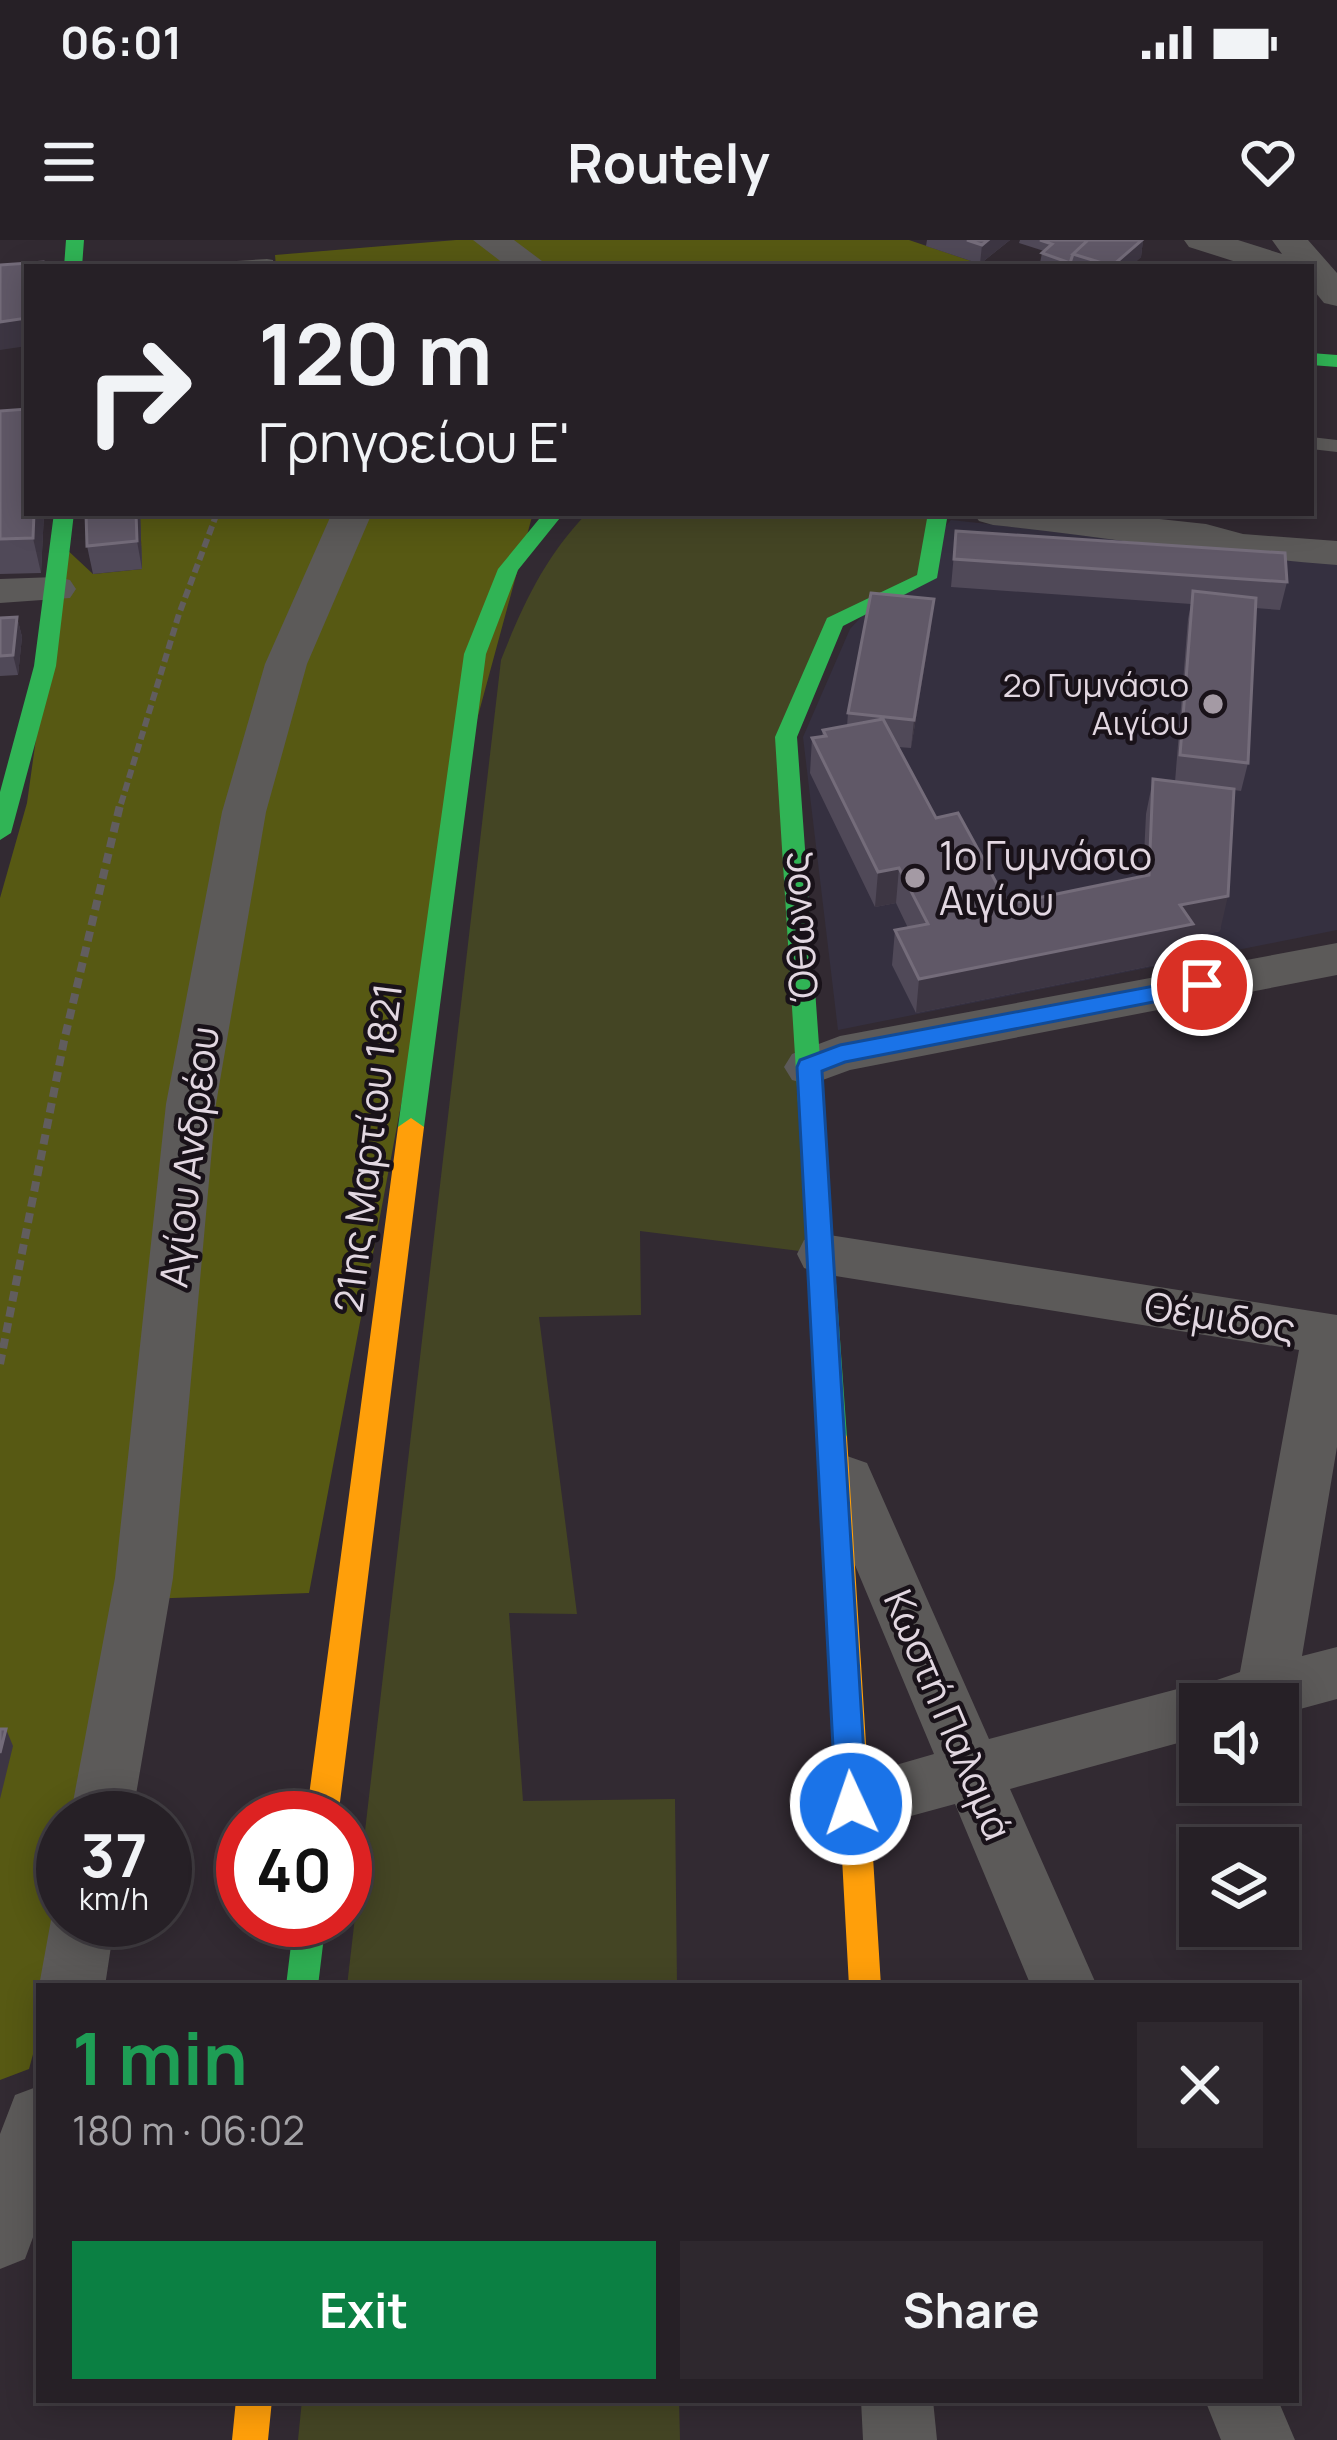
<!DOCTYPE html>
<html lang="en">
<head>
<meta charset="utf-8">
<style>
	body { margin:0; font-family:Manrope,sans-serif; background:#2e282e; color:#f1f3f6; height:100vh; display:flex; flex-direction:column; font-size:45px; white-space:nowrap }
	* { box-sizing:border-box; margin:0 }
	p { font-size:39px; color:#a4a3a7 }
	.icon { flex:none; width:66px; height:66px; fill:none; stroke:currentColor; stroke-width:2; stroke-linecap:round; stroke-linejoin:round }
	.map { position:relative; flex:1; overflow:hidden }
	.drawer { position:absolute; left:36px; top:1743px; width:1263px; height:420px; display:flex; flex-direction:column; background:#262026; border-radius:0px; box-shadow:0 6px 30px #0003,0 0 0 3px #423e43 }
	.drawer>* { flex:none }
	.hud { position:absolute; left:24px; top:24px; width:1290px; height:252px; border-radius:0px; box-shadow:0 6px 30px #0003,0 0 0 3px #423e43; background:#262026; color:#f1f3f6; overflow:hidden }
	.controls { position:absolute; left:1179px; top:1443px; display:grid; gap:24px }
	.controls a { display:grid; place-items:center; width:120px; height:120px; border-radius:0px; background:#262026; box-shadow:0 6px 30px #0003,0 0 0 3px #423e43; font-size:60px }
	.speed { position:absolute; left:36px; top:1551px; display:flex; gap:24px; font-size:60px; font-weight:700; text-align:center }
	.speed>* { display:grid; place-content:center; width:156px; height:156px; border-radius:50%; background:#262026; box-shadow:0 6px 30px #0003,0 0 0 3px #423e43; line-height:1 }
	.speed small { font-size:30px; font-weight:400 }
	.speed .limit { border:18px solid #d22; background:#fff; color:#111 }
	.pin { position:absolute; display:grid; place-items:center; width:102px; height:102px; color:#fff; margin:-51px; border:6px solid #fff; border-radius:50%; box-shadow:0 3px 12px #0007 }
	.me { position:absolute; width:132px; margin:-66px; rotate:357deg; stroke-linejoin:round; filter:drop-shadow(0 0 9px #0008) }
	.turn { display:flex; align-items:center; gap:42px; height:252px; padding:0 36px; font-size:54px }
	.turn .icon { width:156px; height:156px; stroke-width:2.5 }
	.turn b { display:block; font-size:84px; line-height:102px }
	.round { display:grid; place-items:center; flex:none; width:126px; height:126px; border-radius:0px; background:#2e282e }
	.headline { display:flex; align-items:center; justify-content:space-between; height:204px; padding:0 36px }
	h1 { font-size:72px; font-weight:700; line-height:90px; color:#1e9e55 }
	.button { display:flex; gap:24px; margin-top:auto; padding:24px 36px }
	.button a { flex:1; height:138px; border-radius:0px; background:#0b8043; color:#fff; font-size:48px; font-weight:700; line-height:138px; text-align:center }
	.button a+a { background:#2e282e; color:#f1f3f6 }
	.status { display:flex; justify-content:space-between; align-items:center; height:84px; padding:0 60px; background:#262026; direction:ltr }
	.status svg { height:33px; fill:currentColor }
	header { display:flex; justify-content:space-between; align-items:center; height:156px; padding:0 36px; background:#262026; font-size:54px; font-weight:700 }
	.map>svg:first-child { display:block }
</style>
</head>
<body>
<div class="status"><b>06:01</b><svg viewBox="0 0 49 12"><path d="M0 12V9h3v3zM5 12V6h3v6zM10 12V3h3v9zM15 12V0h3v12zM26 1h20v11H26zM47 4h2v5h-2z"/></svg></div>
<header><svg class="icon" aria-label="menu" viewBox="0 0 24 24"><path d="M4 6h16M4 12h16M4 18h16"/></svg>Routely<svg class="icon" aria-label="heart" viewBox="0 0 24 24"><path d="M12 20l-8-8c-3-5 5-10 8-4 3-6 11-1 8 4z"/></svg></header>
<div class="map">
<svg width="1337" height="2200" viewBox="0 0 1337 2200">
	<rect width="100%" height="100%" fill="#322a32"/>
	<path fill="#353040" d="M951,280l386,42v368l-499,100 -35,-293 47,-108z"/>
	<path fill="#444524" d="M587,273h351l-11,65 -93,44 -48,115 37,517 -183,-23 1,84 -102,2 38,297 -68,-1 14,188 152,-2 2,187h-330l154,-1326c22,-56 44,-103 86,-147z
		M302,2160h377l1,40h-382z"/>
	<path fill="#575913" d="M456,0h453l80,27h-713l-1,-12z
		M140,273h393l-67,247 -157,833 -192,7 -30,218h-24v102l-24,66v46l-10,37 -29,11v-1182l27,-95 36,-257 30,28 49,-5z"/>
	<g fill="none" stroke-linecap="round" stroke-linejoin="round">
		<path stroke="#615d5e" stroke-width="6" stroke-dasharray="9 4.5" stroke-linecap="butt" d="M121,564l58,-190 38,-101"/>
		<path stroke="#615d5e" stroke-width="8" stroke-dasharray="10 6" stroke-linecap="butt" d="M0,1124l64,-323 57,-240"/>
		<path fill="#5c5a59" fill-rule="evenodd" d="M267,19l6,1 1,7h-62l9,-5z
			M1311,197l26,3v12l-26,-3z"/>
		<path fill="#5c5a59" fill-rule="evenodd" d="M473,0h41l36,27h-42z
			M1184,0h54l44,14 -10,-14h36l29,33v33l-13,-3 -13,-16v-20h-59l-63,-20z
			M332,273h40l-65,151 -41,148 -50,292 -43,474 -41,240h-62l45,-240 51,-474 56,-292 43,-148z
			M973,273h131l102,11 37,10 94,7v24c-115,-8 -229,-28 -344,-40l-14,-4z
			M56,337l14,3 6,9 -6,9 -70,5v-24z
			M1337,703v32l-487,95 -41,15 -17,-5 -8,-13 8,-13 48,-18z
			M823,994l514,81v132l-35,209 35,-9v52l-59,16v-11h-78v33l-190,52 87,197h-66l-76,-182 -103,28 -22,-8 -9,-20 9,-20 104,-30 -115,-275 8,-16 20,-7 20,7 122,276 211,-56 11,4 3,-6 26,-9 59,-322 -476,-76 -19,-6 -7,-14 7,-14z
			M63,1658v22h52l-10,66h-66l12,-66z
			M39,1846v135l-14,38 -25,10v-135l15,-39z
			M861,2160h72l4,40h-74z
			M1205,2160h73l17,40h-74z"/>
		<path fill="#30b455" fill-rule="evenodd" d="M66,0h18l-2,27h-18z
			M1311,113l26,2v12l-26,-2z
			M54,273h20l-18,153 -45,167 -11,7v-48l34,-126z
			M544,273h20l-46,57 -32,84 -62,473 -13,9 -13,-9 66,-473 34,-85z
			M928,273h20l-11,65 -94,48 -46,111 50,700 -4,8h-20l-4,-8 -44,-700 52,-119 90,-43z
			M294,1680h32l-8,66h-32z"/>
		<path fill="#ff9f0a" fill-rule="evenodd" d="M411,878l13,9 -86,691h-32l92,-691z
			M833,1186l10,3 4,8 34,549h-32l-30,-549 4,-8z
			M236,2160h36l-4,40h-36z"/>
	</g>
	<path fill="#504958" d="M927,0h83l-30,24 -54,-18z
		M1020,0h123l-2,17 -11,10h-77l-13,-4 2,-10 2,-2 -25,-8z
		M0,171l27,102h17l-3,60 -41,1z
		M86,273h54l2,56 -49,5 -6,-28z
		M956,291l331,51 -7,28 -25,-2 -7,155 -7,28 -7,-1 -14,141 -30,6 -5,22 -269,54 -24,-48 3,-35 13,-2 -12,-25 -21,4 -65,-134 2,-35 10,-2 1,-6 24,-4 1,-13 83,-86 -20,121 -13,-1 38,71 72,86 135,-28 3,-62 7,-35 22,3 13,-163 3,-15 -240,-17z
		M17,377l5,20 -4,38 -18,1v-58z"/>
	<path fill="#3d3643" d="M988,0h22l-30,24 2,-19z
		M1142,0h1l-2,17 -11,10h-18z
		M27,78v28l-27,4v-28z
		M34,273h10l-3,60 -8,-35z
		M136,273h4l2,56 -5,-28z
		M934,359l-3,28 -20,121 3,-28z
		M17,377l5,20 -4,38 -5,-20z
		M899,628l-3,35 -21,4 3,-35z
		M1228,656l-8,35 -30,6 -5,22 -269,54 3,-34 261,-74z
		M6,1489l7,17 -13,53v-46z"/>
	<path fill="#605867" stroke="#746c7a" stroke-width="3" d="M967,0h21l-6,5z
		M1040,0h48l-15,14 -3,9 -28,-10 10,-9z
		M1088,0h54l-30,26 -39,-12z
		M43,22v5h-16v51l-27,4v-57z
		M27,169v104h7l-1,25 -33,1v-128z
		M86,273h50l1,28 -50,5z
		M956,291l329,22 2,29 -333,-23z
		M1193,351l63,7 -8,165 -68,-8z
		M871,353l63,6 -20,121 -66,-7z
		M17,377l-4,38 -13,1v-38z
		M883,479l53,99 22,-5 50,91 141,-29 4,-96 81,10 -6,107 -48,9 13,19 -274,55 -24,-49 33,-6 -29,-56 -21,4 -66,-134 14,-2 -3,-6z
		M0,1489h6l-6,24z"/>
	<path fill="#1a73e8" stroke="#114b97" stroke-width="3" d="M1202,737l8,2v12l-365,71 -23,9 45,733 -5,11 -11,4 -11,-4 -4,-11 -39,-737 3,-7 40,-15z"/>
	<g fill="#a49aa4" stroke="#191219" stroke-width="4.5">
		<circle cx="1213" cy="464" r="12"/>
		<circle cx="915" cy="638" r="12"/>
	</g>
	<g text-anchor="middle" stroke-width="9" stroke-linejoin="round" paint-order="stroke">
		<g font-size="33" fill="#e2d7e1" stroke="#191219" text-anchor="end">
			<text x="1189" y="457">2ο Γυμνάσιο<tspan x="1189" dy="38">Αιγίου</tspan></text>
		</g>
		<g font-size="39" fill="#e2d7e1" stroke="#191219" text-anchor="start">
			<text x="939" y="630">1ο Γυμνάσιο<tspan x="939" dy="45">Αιγίου</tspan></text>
		</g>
		<g font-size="39" fill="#e2d7e1" stroke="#191219">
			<text transform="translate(799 687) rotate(-94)" y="14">Όθωνος</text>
			<text transform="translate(368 908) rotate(-83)" y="14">21ης Μαρτίου 1821</text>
			<text transform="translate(189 917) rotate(-83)" y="14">Αγίου Ανδρέου</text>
			<text transform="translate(1220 1077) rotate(9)" y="14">Θέμιδος</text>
			<text transform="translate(948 1475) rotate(67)" y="14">Κωστή Παλαμά</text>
		</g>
	</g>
</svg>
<div class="controls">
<a><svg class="icon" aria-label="sound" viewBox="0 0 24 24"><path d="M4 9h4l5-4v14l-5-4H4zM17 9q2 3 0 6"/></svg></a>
<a><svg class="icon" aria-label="layers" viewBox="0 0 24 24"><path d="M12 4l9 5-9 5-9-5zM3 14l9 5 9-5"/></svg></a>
</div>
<div class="speed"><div>37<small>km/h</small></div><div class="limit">40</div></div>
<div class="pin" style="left:1202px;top:745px;background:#d93025"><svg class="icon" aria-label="arrive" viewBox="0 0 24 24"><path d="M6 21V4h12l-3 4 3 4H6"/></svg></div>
<svg class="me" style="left:851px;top:1564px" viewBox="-20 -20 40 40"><circle r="17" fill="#1a73e8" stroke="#fff" stroke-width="3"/><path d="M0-11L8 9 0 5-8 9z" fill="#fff"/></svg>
<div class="hud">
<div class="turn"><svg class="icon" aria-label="right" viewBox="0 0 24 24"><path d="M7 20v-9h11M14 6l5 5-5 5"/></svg><div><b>120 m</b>Γρηγοείου Ε'</div></div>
</div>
<section class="drawer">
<div class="headline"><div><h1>1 min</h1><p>180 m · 06:02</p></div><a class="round"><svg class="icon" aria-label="close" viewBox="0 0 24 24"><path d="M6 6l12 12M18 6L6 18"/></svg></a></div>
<div class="button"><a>Exit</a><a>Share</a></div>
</section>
</div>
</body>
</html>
